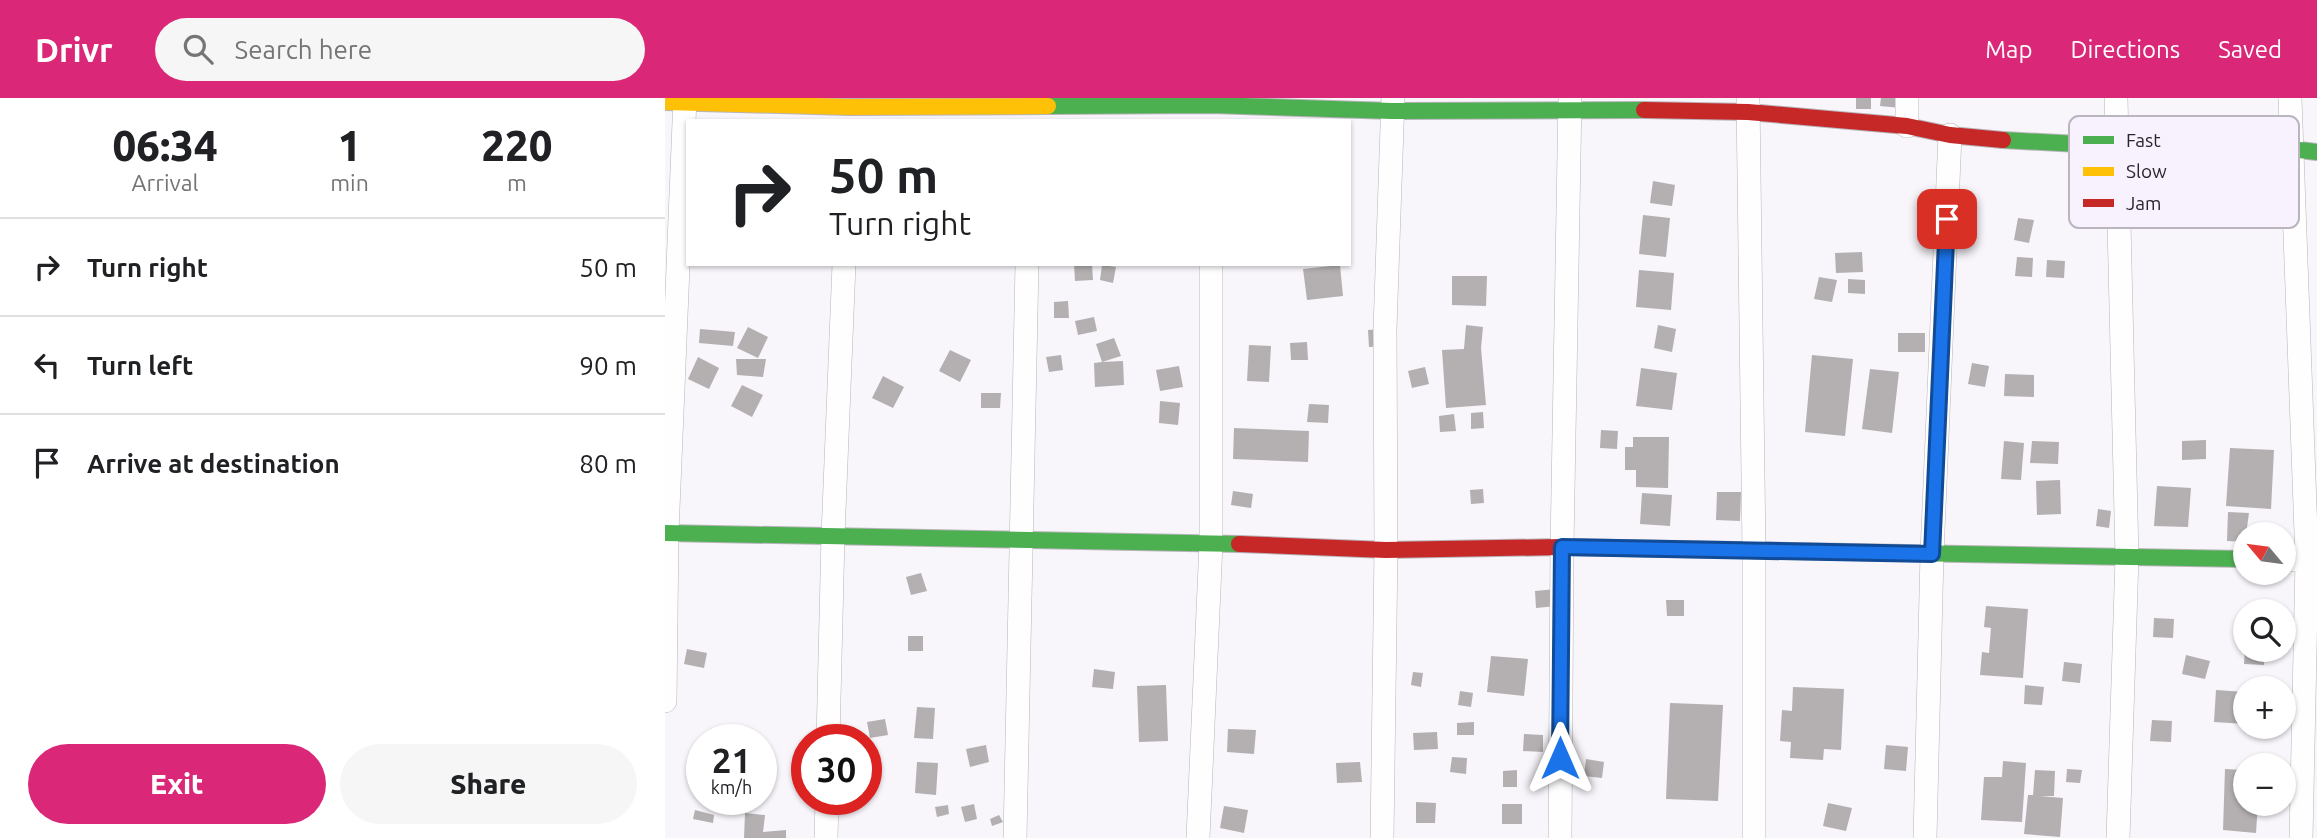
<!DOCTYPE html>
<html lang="en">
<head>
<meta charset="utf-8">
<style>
	body { margin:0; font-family:Ubuntu,sans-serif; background:#f6f6f6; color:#202124; height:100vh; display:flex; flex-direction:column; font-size:26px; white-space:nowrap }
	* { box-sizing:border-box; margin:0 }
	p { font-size:23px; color:#757577 }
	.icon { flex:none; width:38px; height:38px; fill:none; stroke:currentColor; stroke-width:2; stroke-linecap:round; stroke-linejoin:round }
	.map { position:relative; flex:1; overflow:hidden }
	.drawer { display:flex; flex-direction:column; background:#fff; width:665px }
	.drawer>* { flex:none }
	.hud { position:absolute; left:21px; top:21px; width:665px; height:147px; border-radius:0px; box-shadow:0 2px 5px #0004; background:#fff; color:#202124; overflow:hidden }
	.needle { width:46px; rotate:299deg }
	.controls { position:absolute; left:1568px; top:424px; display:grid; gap:14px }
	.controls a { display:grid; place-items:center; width:63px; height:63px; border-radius:50%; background:#fff; box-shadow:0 2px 5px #0004; font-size:35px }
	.speed { position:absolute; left:21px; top:626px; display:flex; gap:14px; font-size:35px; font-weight:700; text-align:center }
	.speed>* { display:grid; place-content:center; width:91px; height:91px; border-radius:50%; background:#fff; box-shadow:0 2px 5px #0004; line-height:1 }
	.speed small { font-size:18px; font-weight:400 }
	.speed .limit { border:10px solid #d22; background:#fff; color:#111 }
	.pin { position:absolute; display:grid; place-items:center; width:60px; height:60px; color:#fff; margin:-30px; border-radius:14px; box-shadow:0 4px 10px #0006 }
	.me { position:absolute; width:77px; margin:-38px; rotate:0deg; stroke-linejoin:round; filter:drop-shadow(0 0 5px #0008) }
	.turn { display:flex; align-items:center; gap:24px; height:147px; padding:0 28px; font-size:32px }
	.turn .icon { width:91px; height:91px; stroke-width:2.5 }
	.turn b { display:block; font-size:49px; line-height:60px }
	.eta { display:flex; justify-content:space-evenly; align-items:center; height:119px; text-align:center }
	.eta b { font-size:42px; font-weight:800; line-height:49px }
	.cta { display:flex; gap:14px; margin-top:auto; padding:14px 28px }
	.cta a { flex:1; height:80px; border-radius:42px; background:#db2777; color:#fff; font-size:28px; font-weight:800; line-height:80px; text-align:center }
	.cta a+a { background:#f6f6f6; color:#202124 }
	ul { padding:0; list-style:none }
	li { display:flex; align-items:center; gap:21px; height:98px; padding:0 28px; border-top:2px solid #e0e0e0 }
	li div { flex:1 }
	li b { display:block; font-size:26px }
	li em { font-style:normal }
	header { display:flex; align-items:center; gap:42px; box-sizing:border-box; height:98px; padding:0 35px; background:#db2777; color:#fff }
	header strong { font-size:33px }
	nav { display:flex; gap:38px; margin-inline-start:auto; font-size:24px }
	.search { width:490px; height:63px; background:#f6f6f6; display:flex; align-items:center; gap:18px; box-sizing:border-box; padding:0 24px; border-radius:38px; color:#757577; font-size:26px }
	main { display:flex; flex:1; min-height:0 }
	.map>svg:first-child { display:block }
</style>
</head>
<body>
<header>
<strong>Drivr</strong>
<div class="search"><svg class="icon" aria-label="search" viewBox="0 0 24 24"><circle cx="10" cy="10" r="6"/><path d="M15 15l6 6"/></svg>Search here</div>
<nav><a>Map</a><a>Directions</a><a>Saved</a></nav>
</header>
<main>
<section class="drawer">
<div class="eta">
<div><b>06:34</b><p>Arrival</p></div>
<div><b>1</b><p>min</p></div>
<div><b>220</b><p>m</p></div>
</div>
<ul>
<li><svg class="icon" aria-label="right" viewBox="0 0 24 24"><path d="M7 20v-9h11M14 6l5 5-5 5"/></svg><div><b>Turn right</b></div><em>50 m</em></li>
<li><svg class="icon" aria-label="left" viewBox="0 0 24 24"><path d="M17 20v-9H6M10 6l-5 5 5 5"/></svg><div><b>Turn left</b></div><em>90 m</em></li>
<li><svg class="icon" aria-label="arrive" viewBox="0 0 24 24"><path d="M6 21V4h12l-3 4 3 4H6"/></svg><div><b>Arrive at destination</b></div><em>80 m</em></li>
</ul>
<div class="cta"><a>Exit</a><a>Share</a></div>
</section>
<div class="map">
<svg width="1652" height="740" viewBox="0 0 1652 740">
	<rect width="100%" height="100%" fill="#f8f5fb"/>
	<path fill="#b4afb1" d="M1191,0h15v11h-15z
		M1216,0h21l-1,10 -21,-2z
		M988,83l22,4 -3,21 -22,-3z
		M978,117l27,3 -4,39 -27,-3z
		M1353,120l16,2 -5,23 -15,-3z
		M1197,154l1,20 -27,1 -1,-20z
		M1352,159l16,1 -1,19 -17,-1z
		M1382,162l18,1 -1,17 -18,-1z
		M409,166h18l1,16 -18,1z
		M437,167l14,2 -3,16 -13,-3z
		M675,167l3,31 -36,4 -4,-31z
		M974,172l35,3 -3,37 -35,-3z
		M787,178h35l-1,30 -34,-1z
		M1154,179l18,3 -5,22 -18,-3z
		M1183,181l17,1v14l-17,-1z
		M403,203l1,17h-15v-16z
		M429,219l3,14 -19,4 -3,-14z
		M801,227l17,2 -2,21 5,57 -40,3 -4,-58 22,-1z
		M993,227l18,4 -4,23 -18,-4z
		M83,229l20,10 -10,21 -21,-10z
		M35,231l35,3 -2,14 -34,-3z
		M715,231l2,17 -13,1 -1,-17z
		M1233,235h27v19h-27z
		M449,240l7,18 -19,6 21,-1 1,24 -29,2 -1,-24 8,-1 -6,-18z
		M642,244l1,18h-17l-1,-17z
		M584,247l22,1 -2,36 -22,-1z
		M285,252l21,10 -11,22 -21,-11z
		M396,257l2,15 -14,2 -3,-15z
		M1147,257l41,4 -8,77 -40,-4z
		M33,259l21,11 -10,21 -21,-10z
		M71,261h30l-3,18 -26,-2z
		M1307,265l17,3 -4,21 -17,-3z
		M514,268l4,21 -23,4 -4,-21z
		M760,269l4,17 -17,4 -4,-17z
		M976,270l36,5 -5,37 -36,-4z
		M1205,271l29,3 -7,61 -30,-4z
		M1340,276l29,1v22l-30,-1z
		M218,278l21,11 -11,21 -21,-10z
		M77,287l21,10 -11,22 -21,-11z
		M316,295h20l-1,15h-19z
		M495,303l20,2 -2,22 -19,-2z
		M644,306l20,1 -1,18 -21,-1z
		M818,314l1,16 -13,1v-16z
		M789,316l2,17 -16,1 -1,-16z
		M569,330l75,3 -1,31 -75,-3z
		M936,332l17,1 -1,18 -17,-1z
		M968,339h36l-1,51 -32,-1v-17h-11v-23h8z
		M1541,342v19l-24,1v-19z
		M1339,343l20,2 -3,37 -20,-1z
		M1367,343l27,1 -1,22 -28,-1z
		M1565,350l44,2 -3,59 -45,-3z
		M1395,382l1,34 -24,1 -1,-34z
		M1492,388l34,2 -3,39 -34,-1z
		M818,391l1,14 -13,1 -1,-14z
		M568,393l20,3 -2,14 -20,-3z
		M1052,394h24l-1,29 -24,-1z
		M977,395l30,2 -2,31 -30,-2z
		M1433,411l13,2 -2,17 -13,-2z
		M1563,414l21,1 -4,29 -18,-1z
		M256,475l6,18 -16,4 -5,-18z
		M891,491l1,17 -21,2 -1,-17z
		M1001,502h18v16h-17z
		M1321,508l42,3 -5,69 -43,-3 2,-23 7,1 2,-25 -7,-1z
		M1489,520l20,1 -1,19 -20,-1z
		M243,538h15v15h-15z
		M22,551l20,4 -3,15 -20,-4z
		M1580,551h20l-1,16 -20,-1z
		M1521,557l24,6 -5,18 -23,-5z
		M826,558l37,3 -4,37 -37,-4z
		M1399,564l18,2 -2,19 -18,-2z
		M429,571l21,3 -2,17 -21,-2z
		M748,574l10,1 -2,14 -10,-2z
		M501,587l2,56 -29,1 -2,-56z
		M1360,587l19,2 -2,18 -18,-1z
		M1128,589l51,2 -3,61 -17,-1 -1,11 -33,-2 1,-16 -11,-1 2,-31 10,1z
		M1551,592l29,2v32l-31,-2z
		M795,593l13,2 -2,14 -13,-2z
		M1005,605l53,2 -5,96 -52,-2z
		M252,609l18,1 -2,31 -19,-1z
		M220,621l3,16 -18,3 -3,-16z
		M1487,622l20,1 -1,21 -21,-1z
		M809,624v13h-17v-12z
		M563,631l28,1 -2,24 -27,-2z
		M772,634l1,17 -24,1 -1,-17z
		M859,636l19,1v17l-20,-1z
		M321,647l3,17 -19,5 -4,-18z
		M1221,647l22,2 -2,24 -22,-2z
		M787,659l15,1 -1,16 -16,-2z
		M921,661l18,3 -2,16 -18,-2z
		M1338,663l23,2 -4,59 -41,-2 3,-43h18z
		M252,664l21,1 -2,32 -21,-2z
		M695,664l2,20 -25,1 -1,-20z
		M1402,671l15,1 -2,13 -14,-1z
		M1560,671l20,1v33h13l-2,30 -33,-3z
		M852,672v17h-14v-16z
		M1370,672l20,1 -1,25h-14l23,2 -3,39 -36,-3 4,-39h5z
		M751,704l20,1 -1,20h-19z
		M1163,705l24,5 -6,23 -23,-5z
		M309,706l3,15 -12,3 -4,-15z
		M837,706h20v20h-20z
		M283,707l1,9 -12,3 -2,-10z
		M559,708l24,4 -4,23 -24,-5z
		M30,712l19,5 -1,8 -20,-4z
		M80,715l20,2 -2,17 23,-2v8h-42z
		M334,717l4,7 -11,4 -2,-7z"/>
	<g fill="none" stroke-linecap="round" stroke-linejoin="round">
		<g stroke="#b7b4ba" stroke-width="24">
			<path id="street" d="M1451,0l11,459 -9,281
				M1625,0l17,462 -6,278
				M1083,1l6,452v287
				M1242,28v-28
				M1619,462h33
				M0,603l2,-168 18,-435
				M163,642l5,-204 11,-272
				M161,740l1,-38
				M350,740l12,-574
				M533,740l13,-295v-279
				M717,740l4,-288 -1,-221 8,-231
				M895,740l2,-291 8,-449
				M1260,740l7,-284 18,-419"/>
		</g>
		<g stroke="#b7b4ba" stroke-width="18">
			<path id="fast" d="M383,8l163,-1 181,6 252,-1
				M1338,42l113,6 175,3 26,3
				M0,435l574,11
				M896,449l684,12"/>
		</g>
		<g stroke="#b7b4ba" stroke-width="18">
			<path id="slow" d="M0,4l185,5 198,-1"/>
		</g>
		<g stroke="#b7b4ba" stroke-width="18">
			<path id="jam" d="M979,12l104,2 159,14 43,9 53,5
				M574,446l147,6 175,-3"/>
		</g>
		<use href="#street" stroke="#fefefe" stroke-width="23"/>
		<use href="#fast" stroke="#4caf50" stroke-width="16"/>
		<use href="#slow" stroke="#ffc107" stroke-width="16"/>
		<use href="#jam" stroke="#c62828" stroke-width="16"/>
	</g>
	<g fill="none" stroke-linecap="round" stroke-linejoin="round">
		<g stroke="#114b97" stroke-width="18">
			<path id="route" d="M895,660l2,-211 370,7 15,-335"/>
		</g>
		<use href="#route" stroke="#1a73e8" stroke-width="12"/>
	</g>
	<rect x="1404" y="18" width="230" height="112" rx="10" fill="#f8f2fe" stroke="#bab5bf" stroke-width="2"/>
	<rect x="1418" y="38" width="31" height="8" fill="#4caf50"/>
	<rect x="1418" y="69" width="31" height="9" fill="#ffc107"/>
	<rect x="1418" y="101" width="31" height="8" fill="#c62828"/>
	<g font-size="19" fill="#2a262d">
		<text x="1461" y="49">Fast</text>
		<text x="1461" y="80">Slow</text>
		<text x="1461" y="112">Jam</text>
	</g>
</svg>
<div class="controls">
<a><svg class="needle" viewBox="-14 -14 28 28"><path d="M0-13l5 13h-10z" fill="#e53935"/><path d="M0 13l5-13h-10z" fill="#757577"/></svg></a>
<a><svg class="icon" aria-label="search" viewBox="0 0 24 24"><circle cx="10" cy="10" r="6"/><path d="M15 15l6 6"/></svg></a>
<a>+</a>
<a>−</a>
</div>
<div class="speed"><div>21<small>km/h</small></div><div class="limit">30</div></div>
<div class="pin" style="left:1282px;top:121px;background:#d93025"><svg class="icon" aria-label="arrive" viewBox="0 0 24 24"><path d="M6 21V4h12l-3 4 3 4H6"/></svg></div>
<svg class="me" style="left:895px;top:660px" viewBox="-20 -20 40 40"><path d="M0-17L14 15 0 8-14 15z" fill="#1a73e8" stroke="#fff" stroke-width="4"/></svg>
<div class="hud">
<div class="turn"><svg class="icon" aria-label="right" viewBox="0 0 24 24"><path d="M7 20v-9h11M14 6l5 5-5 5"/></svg><div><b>50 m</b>Turn right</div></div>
</div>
</div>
</main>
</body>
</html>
